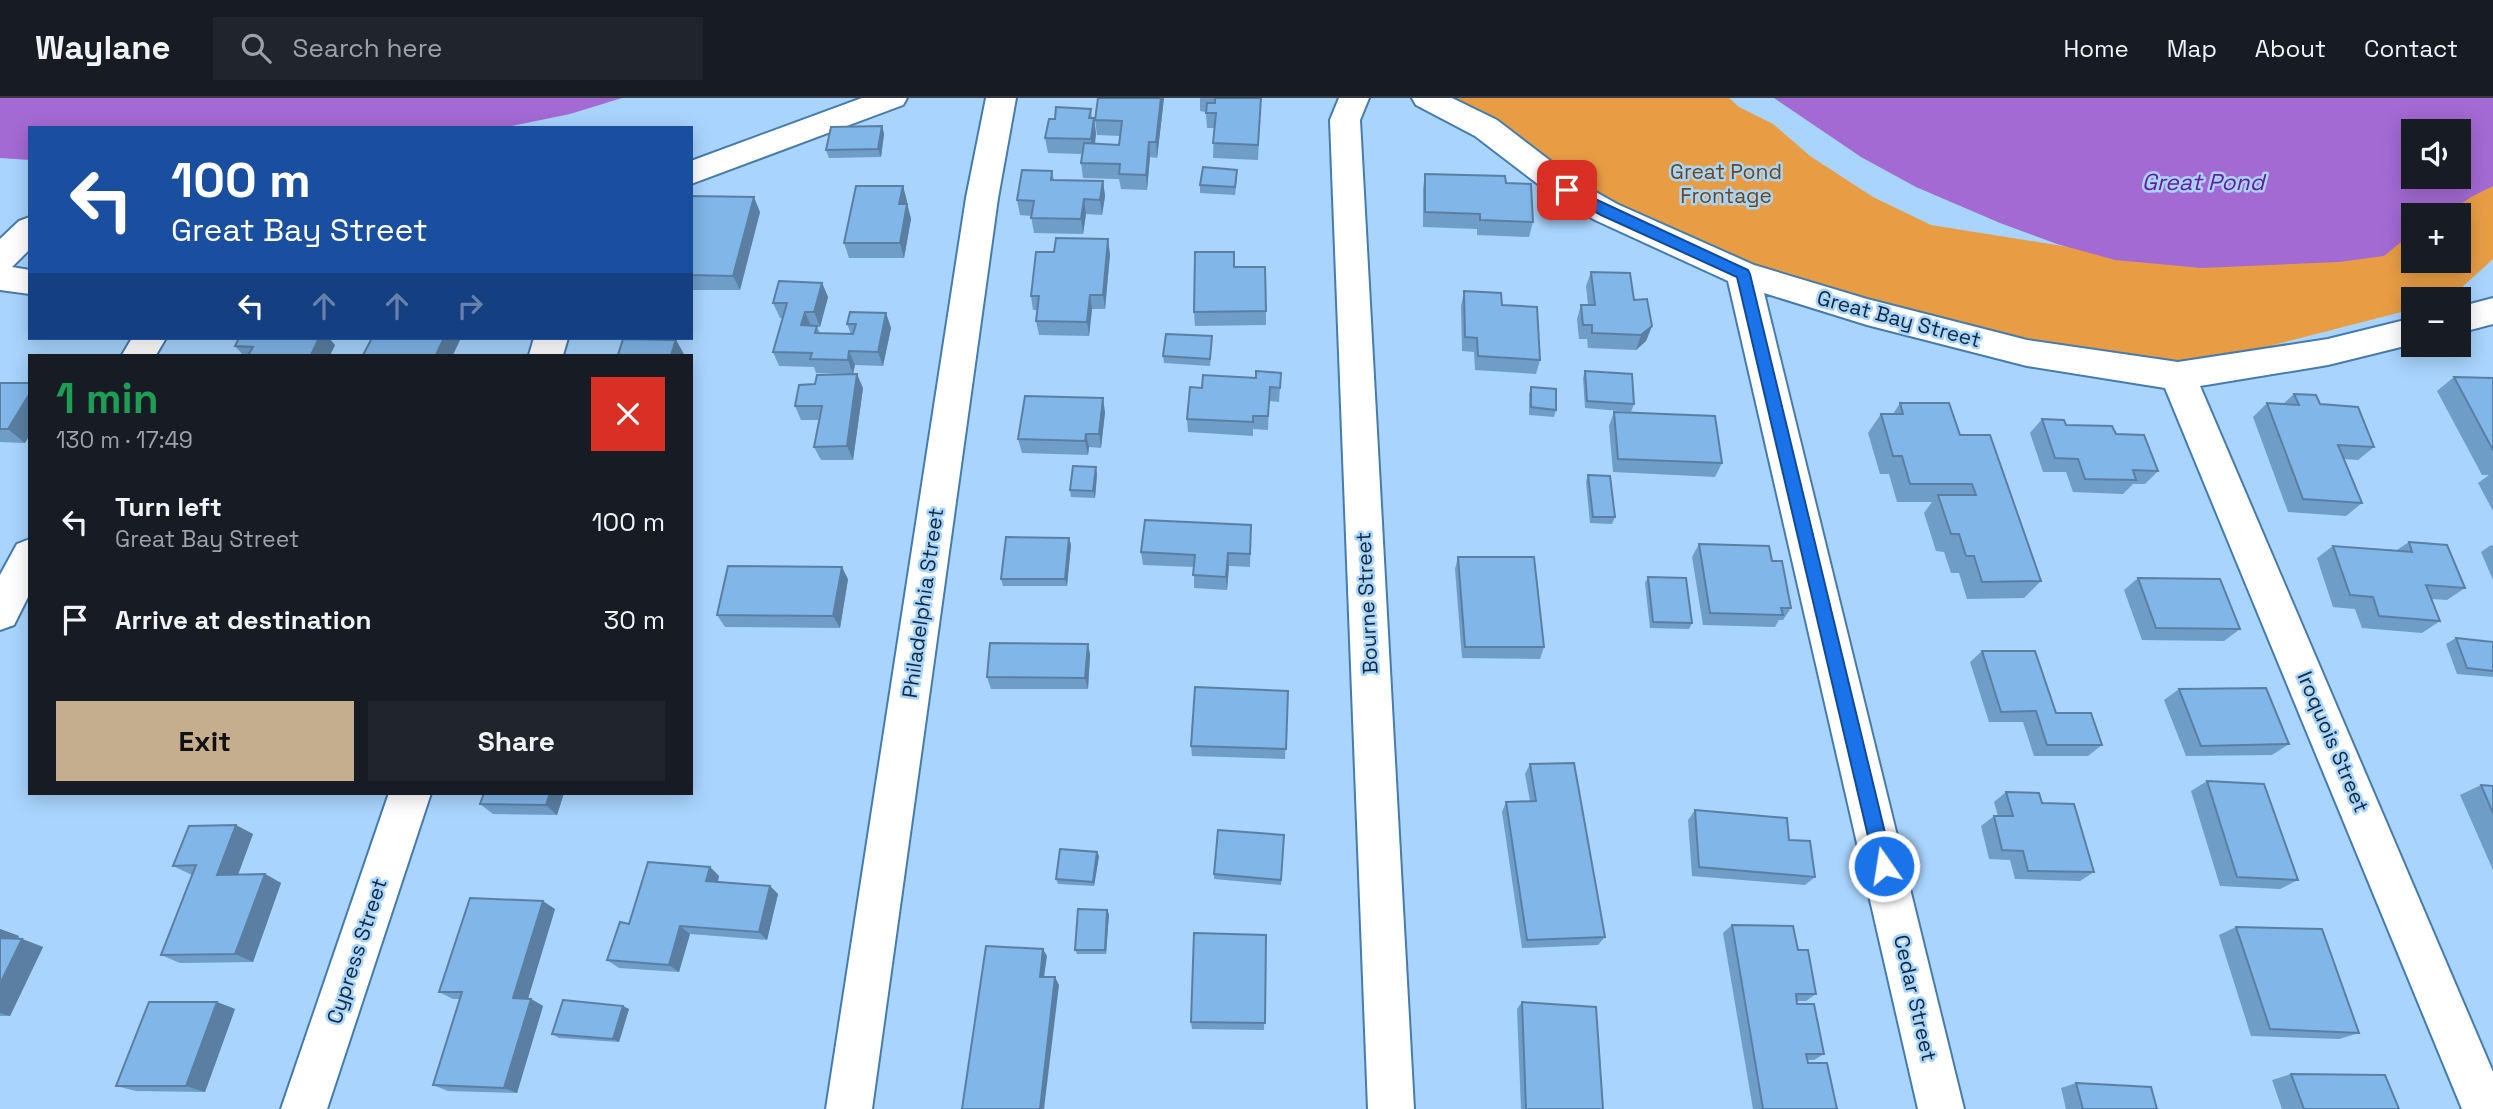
<!DOCTYPE html>
<html lang="en">
<head>
<meta charset="utf-8">
<style>
	body { margin:0; font-family:"Space Grotesk",sans-serif; background:#20242c; color:#f1f3f6; height:100vh; display:flex; flex-direction:column; font-size:26px; white-space:nowrap }
	* { box-sizing:border-box; margin:0 }
	p { font-size:23px; color:#9ea1a6 }
	.icon { flex:none; width:38px; height:38px; fill:none; stroke:currentColor; stroke-width:2; stroke-linecap:round; stroke-linejoin:round }
	.map { position:relative; flex:1; overflow:hidden }
	.drawer { position:absolute; left:28px; top:256px; width:665px; height:441px; display:flex; flex-direction:column; background:#171b24; border-radius:0px; box-shadow:0 4px 18px #0003 }
	.drawer>* { flex:none }
	.guide { position:absolute; left:28px; top:28px; width:665px; height:214px; border-radius:0px; box-shadow:0 4px 18px #0003; background:#1a4fa0; color:#fff; overflow:hidden }
	.buttons { position:absolute; left:2401px; top:21px; display:grid; gap:14px }
	.buttons a { display:grid; place-items:center; width:70px; height:70px; border-radius:0px; background:#171b24; box-shadow:0 4px 18px #0003; font-size:35px }
	.pin { position:absolute; display:grid; place-items:center; width:60px; height:60px; color:#fff; margin:-30px; border-radius:14px; box-shadow:0 4px 10px #0006 }
	.me { position:absolute; width:77px; margin:-38px; rotate:347deg; stroke-linejoin:round; filter:drop-shadow(0 0 5px #0008) }
	.turn { display:flex; align-items:center; gap:24px; height:147px; padding:0 28px; font-size:32px }
	.turn .icon { width:91px; height:91px; stroke-width:2.5 }
	.turn b { display:block; font-size:49px; line-height:60px }
	.lanes { display:flex; align-items:center; height:66px; padding:0 28px; background:#0003; justify-content:center; gap:35px; direction:ltr }
	.lanes .off { opacity:.35 }
	.round { display:grid; place-items:center; flex:none; width:74px; height:74px; border-radius:0px; background:#20242c }
	.overview { display:flex; align-items:center; justify-content:space-between; height:119px; padding:0 28px }
	h1 { font-size:42px; font-weight:700; line-height:52px; color:#1e9e55 }
	.button { display:flex; gap:14px; margin-top:auto; padding:14px 28px }
	.button a { flex:1; height:80px; border-radius:0px; background:#c5ae8e; color:#111; font-size:28px; font-weight:700; line-height:80px; text-align:center }
	.button a+a { background:#20242c; color:#f1f3f6 }
	ul { padding:0; list-style:none }
	li { display:flex; align-items:center; gap:21px; height:98px; padding:0 28px }
	li div { flex:1 }
	li b { display:block; font-size:26px }
	li em { font-style:normal }
	header { display:flex; align-items:center; gap:42px; box-sizing:border-box; height:98px; padding:0 35px; background:#171b24; border-bottom:2px solid #363941 }
	header strong { font-size:33px }
	nav { display:flex; gap:38px; margin-inline-start:auto; font-size:24px }
	.search { width:490px; height:63px; background:#20242c; display:flex; align-items:center; gap:18px; box-sizing:border-box; padding:0 24px; border-radius:0px; color:#9ea1a6; font-size:26px }
	.map>svg:first-child { display:block }
</style>
</head>
<body>
<header>
<strong>Waylane</strong>
<div class="search"><svg class="icon" aria-label="search" viewBox="0 0 24 24"><circle cx="10" cy="10" r="6"/><path d="M15 15l6 6"/></svg>Search here</div>
<nav><a>Home</a><a>Map</a><a>About</a><a>Contact</a></nav>
</header>
<div class="map">
<svg width="2493" height="1011" viewBox="0 0 2493 1011">
	<rect width="100%" height="100%" fill="#a8d4fd"/>
	<path fill="#e89d45" fill-rule="evenodd" d="M1428,0h301l10,9 34,17 37,32 63,41 58,28 138,22 280,-19 144,-66v97l-44,40h-36v10l-214,55 -158,-9 -315,-86zM2413,117h46v46h-46z"/>
	<path fill="#a46ad4" fill-rule="evenodd" d="M0,0h622l-52,16 -68,14h-472v32l-30,-2z
		M1774,0h719v88l-22,11 -26,18h-32v17l-29,24 -45,6 -137,6 -87,-8 -58,-16 -57,-21 -84,-36 -55,-30zM2413,33h46v46h-46z"/>
	<g fill="none" stroke-linecap="round" stroke-linejoin="round">
		<g stroke="#477baa" stroke-width="4">
			<path id="minor" d="M862,0h45l-4,7 -212,79v-23z
				M986,0h30l-18,100 -126,911h-46l140,-911z
				M1339,0h30l-9,22 54,989h-46l-38,-989z
				M1412,0h40l45,22 81,62 39,22 137,61 113,34 160,41 151,22 150,-23 85,-21v26l-85,21 -128,21 293,686v37h-31l-297,-721 -138,-22 -160,-41 -103,-32 200,816h-46l-190,-828 -133,-61 -39,-22 -81,-62 -59,-31z
				M30,119v32l-18,18 18,3v24l-30,-4v-51l19,-18z
				M2493,200v26l-34,9v-26z
				M132,240h34l-10,17h-34z
				M534,240h34l-5,17h-34z
				M30,441v54l-16,32 -14,5v-55l17,-31z
				M389,695h42l-104,316h-46z"/>
		</g>
		<use href="#minor" fill="#fff" fill-rule="evenodd"/>
	</g>
	<path fill="#6e9dc8" d="M1164,0l-7,60 -7,-1 -3,33 -26,-1 -2,-10 -36,-1 -2,-15 1,-9 -34,-1 -3,-15 10,-19 36,-10 1,9h2l2,16 -1,10 24,1 1,-9 -23,-1 -2,-15z
		M1200,0h61l-3,62 -45,-2 1,-30h-7l-1,-16 -6,-1z
		M882,28l2,8 -3,23 -52,1 -3,-8z
		M1052,73l2,9 49,1 2,15 -3,19 -16,-1 -3,20 -49,-1 -3,-17 -11,-1 -3,-15z
		M1425,76l81,9 27,39 -4,15 -52,-2v-6l-54,-2v-38z
		M1237,80l-2,17 -35,-2v-8z
		M903,88l8,33 -7,39h-55l-5,-15z
		M691,98l69,16 -20,78h-49z
		M1110,156l-5,55h-13l-3,27 -50,-1 -3,-14 2,-11h-5l-2,-14z
		M1234,169l32,44v14l-71,1 -1,-14z
		M1591,174l43,28 18,26 -6,15 -10,9 -48,-2 -1,-9h-8l-2,-20 4,-14h7l-2,-19z
		M822,185l6,14 -8,30h-3l3,6 31,1 -4,-10 39,-11 5,15 -8,38 -28,-1 -2,9 10,14 -10,72h-32l-7,-13 5,-27h-18l-6,-14 20,-22 38,-10 -37,-1 -2,-6 -35,-1 -6,-14 10,-34h-3l-7,-15z
		M1464,193l38,14 38,55 -4,14 -61,-4 -1,-18 -12,-1 -1,-45z
		M1212,245l-2,23 -46,-3 -1,-7z
		M335,247l-5,10h-87l-8,-9z
		M1585,273l49,33 -3,8 -46,-4 -2,-30z
		M1281,275l-2,29 -10,-1 -1,29 -15,-1v7l-65,-4 -1,-13 15,-31z
		M2454,279l39,1v133l-15,-28 11,-8h-7l-45,-84z
		M0,285l25,60 -25,-1z
		M1531,289l25,23 -2,7 -25,-2v-21z
		M2294,296l26,10 54,43 -16,13 -14,-1 18,44 -16,13 -58,-4 -35,-95 14,-14 16,1z
		M1900,305l60,32 81,146 -17,17 -57,1 -8,-26h-8l-7,-21 -8,-1 -12,-38 8,-11h-35l-8,-28h-9l-12,-41 13,-19h12z
		M1105,314l-4,36 -12,-1 -1,8 -66,-2 -4,-14z
		M1614,314l108,51 -7,14 -102,-5 -4,-46z
		M2042,321l24,6 50,9 42,37 -13,13h-12l-10,10 -50,-2 -7,-20h-23l-13,-39z
		M1097,376l-2,24 -24,-1 -1,-7z
		M1588,377l27,42 -3,7 -22,-1 -4,-41z
		M1251,427l-1,42 -21,-1 -2,24 -33,-2v-21l-51,-2 -2,-13z
		M1069,440l2,7 -4,41h-64l-2,-7z
		M2409,444l56,46 -18,12 -16,-1 9,22 -18,12 -60,-5 -7,-19 -22,-2 -16,-49 16,-12 64,4z
		M1699,446l73,17 19,47 -8,12h-4l-4,7 -72,-2 -11,-68z
		M2491,447l2,1v34l-12,-28z
		M1458,459l86,90 -4,12 -78,-1 -7,-89z
		M1648,479l44,46 -3,6 -39,-1 -5,-45z
		M2138,480l102,51 -16,12 -82,-1 -18,-50z
		M848,481l-8,49 -115,-1 -8,-12z
		M2456,540l37,4v35l-36,-3 -11,-30z
		M1088,546l2,11 -2,34h-97l-4,-12z
		M1982,553l74,62 46,32 -14,11h-54l-11,-34h-34l-19,-60z
		M2179,591l110,55 -17,11 -86,1 -22,-56z
		M1288,593l-3,68 -93,-3 -1,-10z
		M1530,666l75,173 -7,8 -76,3 -20,-136 4,-10 24,-1 -5,-27z
		M2207,683l91,99 -18,9 -60,-3 -29,-95z
		M2481,687l12,1v84l-33,-75z
		M2006,694l36,11 52,69 -14,9 -65,-2 -5,-19 -21,-1 -8,-33 13,-10h4l-4,-14z
		M564,695l-7,22 -64,-1 -13,-10z
		M1695,712l94,30 26,37 -10,8 -113,-9 -4,-56z
		M253,736l-15,40h27l16,9 -28,79 -73,1 -19,-8 31,-80 -19,-9z
		M1284,737l-3,50 -67,-6v-5z
		M1099,758l-5,30 -36,-2 -2,-5z
		M710,769l9,9 -1,6 52,4 8,8 -11,46 -77,-6 -11,38 -60,-4 -12,-8 22,-36z
		M555,811l-27,90h3l12,7 -26,87 -69,-2 -15,-6 27,-86h-7l-14,-7z
		M1109,816l-3,40h-29l-2,-4z
		M1732,827l66,25 18,44 -10,7h-9v3l27,50 -10,6h-7l1,3 29,46h-84l-30,-176z
		M2236,829l123,106 -20,6 -88,-3 -32,-101z
		M0,831l19,7 -1,3h4l21,8 -33,69h-10z
		M1266,837l-2,95 -72,-1 -1,-7z
		M217,904l18,7 -30,83 -69,-1 -20,-5z
		M1522,904l81,107h-82l-4,-100z
		M629,911l-10,33 -60,-4 -7,-4z
		M2291,976l108,35h-117l-10,-29z
		M2076,985l81,26h-91l-5,-21z"/>
	<path fill="#5a7fa2" d="M1161,0h3l-7,60 -1,-16z
		M1094,20l2,16 -3,20 -2,-15z
		M882,28l2,8 -3,23 -3,-8z
		M1149,44l1,15 -3,33 -1,-15z
		M1103,83l2,15 -3,19 -2,-15z
		M903,88l4,15 -3,18 -5,-15z
		M754,99l6,15 -20,78 -7,-14z
		M1084,101l2,15 -3,20 -2,-15z
		M907,106l4,15 -7,39 -4,-15z
		M1108,141l2,15 -5,55 -2,-14z
		M822,185l6,14 -8,30 -6,-15z
		M1090,197l2,14 -3,27 -2,-14z
		M805,214l6,14 -10,-1z
		M886,215l5,15 -8,38 -5,-14z
		M1652,228l-6,15 -10,9 5,-15z
		M319,240h10l6,7 -5,10h-19z
		M444,240h17l-8,17h-17z
		M676,242l8,14 -1,1h-12z
		M849,253l6,14 -2,9 -5,-14z
		M857,276l6,14 -10,72 -6,-14z
		M30,295v42l-5,8 -17,-14z
		M1103,300l2,14 -4,36 -2,-14z
		M1086,336l3,13 -1,8 -3,-14z
		M1096,369l1,7 -2,24 -2,-7z
		M1069,440l2,7 -4,41 -2,-7z
		M1228,455l1,13 -2,24 -1,-13z
		M842,469l6,12 -8,49 -7,-12z
		M1088,546l2,11 -2,34 -3,-11z
		M550,695h14l-7,22 -11,-10z
		M236,727l17,9 -18,49 -18,-8z
		M1097,754l2,4 -5,30 -1,-4z
		M710,769l9,9 -3,14 -10,-9z
		M265,776l16,9 -28,79 -18,-8z
		M770,788l8,8 -11,46 -8,-8z
		M543,803l12,8 -29,96 -13,-7z
		M1107,812l2,4 -3,40 -1,-4z
		M680,828l10,8 -11,38 -10,-7z
		M0,831l19,7 -5,9 -14,-5z
		M22,841l21,8 -33,69 -10,-3v-29z
		M1043,851l4,7 -4,28 -3,-7z
		M1055,879l4,8 -15,124h-4z
		M531,901l12,7 -26,87 -13,-5z
		M217,904l18,7 -30,83 -19,-6z
		M623,908l6,3 -10,33 -6,-3z"/>
	<path fill="#80b6e8" stroke="#5a7fa2" stroke-width="2" d="M1098,0h63l-5,44h-7l-3,33 -27,-1 1,-10 -39,-1 3,-20 35,2 3,-24 -27,-1z
		M1215,0h46l-3,47 -45,-2 3,-30h-10l1,-10h8z
		M1056,9l35,2 -2,9h5l-3,21 -46,-1 4,-19h6z
		M882,28l-4,23 -52,1 5,-23z
		M1203,69l34,3 -2,17 -35,-2z
		M1022,72l30,1 -1,9 52,1 -3,19 -16,-1 -3,20 -50,-1 3,-17 -17,-1z
		M1425,76l80,2 1,7 25,1 2,38 -53,-2v-6l-55,-2z
		M856,88h47l-4,18h8l-7,39h-56z
		M691,98l63,1 -21,79 -42,-1z
		M1056,140l52,1 -5,56h-13l-3,27 -51,-1 3,-25h-8l5,-44h18z
		M1195,154h39v15h31l1,44 -72,1z
		M1591,174l39,1 4,27 13,-1 5,27 -11,9 -49,-2v-8h-9l-2,-20h14z
		M779,183l43,2 -8,29h-9l-4,13 16,1 -2,7 38,1 3,-10h-9l3,-12 36,1 -8,39 -29,-1 -1,9 -38,-1 2,-6 -39,-1 14,-49h-14z
		M1464,193l37,2 1,12 35,2 3,53 -62,-4 -1,-18 -12,-1z
		M1166,236l46,2 -2,23 -47,-3z
		M239,240h80l-8,17h-63l5,-8 -18,-1z
		M372,240h72l-8,17h-73z
		M623,241l53,1 -5,15h-53z
		M1256,273l25,2 -1,15 -10,-1 -2,29h-15v6l-66,-3 3,-32 12,1 1,-13 53,3z
		M1585,273l47,3 2,30 -47,-3z
		M857,276l-10,72 -33,1 8,-41h-27l4,-21 16,-1 2,-9z
		M2454,279l39,1v72z
		M0,285h30v10l-22,36h-8z
		M1531,289l25,2v21l-25,-3z
		M2294,296l22,1 4,9 38,3 16,40 -36,-2 24,58 -59,-4 -36,-96 32,2z
		M1025,298l78,2 -4,36h-13l-1,7 -67,-2z
		M1900,305h49l11,32h30l51,146 -59,1 -8,-26h-8l-7,-22h-8l-13,-39h38l-4,-11h-62l-8,-28h-9l-12,-42h22z
		M1614,314l101,4 7,47 -104,-4z
		M2042,321l22,1 2,5 46,1 4,8 28,1 14,36 -25,-1 3,10 -51,-1 -7,-20 -23,-1z
		M1073,368l23,1 -3,24 -23,-1z
		M1588,377l22,1 5,41h-22z
		M1145,422l106,5 -1,29 -22,-1 -2,24 -33,-2 2,-20 -54,-3z
		M1006,439l63,1 -4,41h-64z
		M2409,444l38,3 18,43 -39,-3 14,36 -61,-5 -6,-19 -23,-2 -17,-49 79,6z
		M1699,446l70,2 3,15h10l9,47h-10l2,7 -73,-2z
		M1458,459h76l10,90h-79z
		M728,468l114,1 -9,49 -116,-1z
		M1648,479l38,1 6,45 -39,-1z
		M2138,480l82,1 20,50 -84,-1z
		M2456,540l37,4v29l-26,-3z
		M990,545l98,1 -3,34 -98,-1z
		M1982,553h53l21,62h35l11,32h-55l-11,-34 -35,1z
		M1195,589l93,4 -2,58 -95,-3z
		M2266,590l23,56 -88,2 -22,-57z
		M1574,665l31,174 -78,3 -21,-138 30,-1 -6,-37z
		M2207,683l57,3 34,96 -61,-3z
		M2481,687l12,1v27z
		M2006,694l33,1 3,10 32,1 20,68 -66,-1 -5,-20 -21,-1 -8,-34h19z
		M484,695h66l-4,12 -66,-1z
		M1695,712l92,8 2,22 21,1 5,36 -116,-10z
		M236,727l-19,50 48,-1 -30,80 -74,1 35,-90 -23,1 16,-40z
		M1218,732l66,5 -3,45 -67,-6z
		M1060,751l37,3 -4,30 -37,-3z
		M648,764l62,5 -4,14 64,5 -11,46 -79,-6 -11,39 -62,-5 13,-38 9,2z
		M470,800l73,3 -30,97 18,1 -27,89 -71,-3 29,-93h-23z
		M1078,811l29,1 -2,40h-30z
		M1732,827l61,1 5,24h10l8,44h-20l1,10h17l10,50h-18l2,9h19l10,46h-74z
		M2236,829l86,2 37,104 -89,-4z
		M1194,835l72,2 -1,88 -74,-1z
		M0,840l22,1 -22,45z
		M986,848l57,3 -3,28h15l-15,132h-78z
		M563,902l60,6 -10,33 -61,-5z
		M149,904h68l-31,84h-70z
		M1522,904l74,5 7,102h-77z
		M2291,976l94,1 14,34h-95z
		M2076,985l75,4 6,22h-74z"/>
	<path fill="#1a73e8" stroke="#114b97" stroke-width="2" d="M1567,88l181,84 2,4 143,592 -3,6 -6,3 -7,-3 -2,-6 -138,-589 -136,-62 -38,-21v-7z"/>
	<g text-anchor="middle" stroke-width="5" stroke-linejoin="round" paint-order="stroke">
		<g font-size="21" fill="#6c471c" stroke="#a8d4fd">
			<text x="1726" y="81">Great Pond<tspan x="1726" dy="24">Frontage</tspan></text>
		</g>
		<g font-size="21" fill="#13293d" stroke="#a8d4fd">
			<text transform="translate(1899 221) rotate(15)" y="7">Great Bay Street</text>
			<text transform="translate(923 505) rotate(-82)" y="7">Philadelphia Street</text>
			<text transform="translate(1367 505) rotate(-93)" y="7">Bourne Street</text>
			<text transform="translate(2333 644) rotate(67)" y="7">Iroquois Street</text>
			<text transform="translate(357 853) rotate(-72)" y="7">Cypress Street</text>
			<text transform="translate(1915 900) rotate(77)" y="7">Cedar Street</text>
		</g>
		<g font-size="23" font-style="italic" fill="#6b1b9d" stroke="#a8d4fd">
			<text x="2203" y="92">Great Pond</text>
		</g>
	</g>
</svg>
<div class="buttons">
<a><svg class="icon" aria-label="sound" viewBox="0 0 24 24"><path d="M4 9h4l5-4v14l-5-4H4zM17 9q2 3 0 6"/></svg></a>
<a>+</a>
<a>−</a>
</div>
<div class="pin" style="left:1567px;top:92px;background:#d93025"><svg class="icon" aria-label="arrive" viewBox="0 0 24 24"><path d="M6 21V4h12l-3 4 3 4H6"/></svg></div>
<svg class="me" style="left:1884px;top:768px" viewBox="-20 -20 40 40"><circle r="17" fill="#1a73e8" stroke="#fff" stroke-width="3"/><path d="M0-11L8 9 0 5-8 9z" fill="#fff"/></svg>
<div class="guide">
<div class="turn"><svg class="icon" aria-label="left" viewBox="0 0 24 24"><path d="M17 20v-9H6M10 6l-5 5 5 5"/></svg><div><b>100 m</b>Great Bay Street</div></div>
<div class="lanes"><svg class="icon" aria-label="left" viewBox="0 0 24 24"><path d="M17 20v-9H6M10 6l-5 5 5 5"/></svg><svg class="icon off" aria-label="ahead" viewBox="0 0 24 24"><path d="M12 20V5M6 11l6-6 6 6"/></svg><svg class="icon off" aria-label="ahead" viewBox="0 0 24 24"><path d="M12 20V5M6 11l6-6 6 6"/></svg><svg class="icon off" aria-label="right" viewBox="0 0 24 24"><path d="M7 20v-9h11M14 6l5 5-5 5"/></svg></div>
</div>
<section class="drawer">
<div class="overview"><div><h1>1 min</h1><p>130 m · 17:49</p></div><a class="round" style="background:#d93025;color:#fff"><svg class="icon" aria-label="close" viewBox="0 0 24 24"><path d="M6 6l12 12M18 6L6 18"/></svg></a></div>
<ul>
<li><svg class="icon" aria-label="left" viewBox="0 0 24 24"><path d="M17 20v-9H6M10 6l-5 5 5 5"/></svg><div><b>Turn left</b><p>Great Bay Street</p></div><em>100 m</em></li>
<li><svg class="icon" aria-label="arrive" viewBox="0 0 24 24"><path d="M6 21V4h12l-3 4 3 4H6"/></svg><div><b>Arrive at destination</b></div><em>30 m</em></li>
</ul>
<div class="button"><a>Exit</a><a>Share</a></div>
</section>
</div>
</body>
</html>
